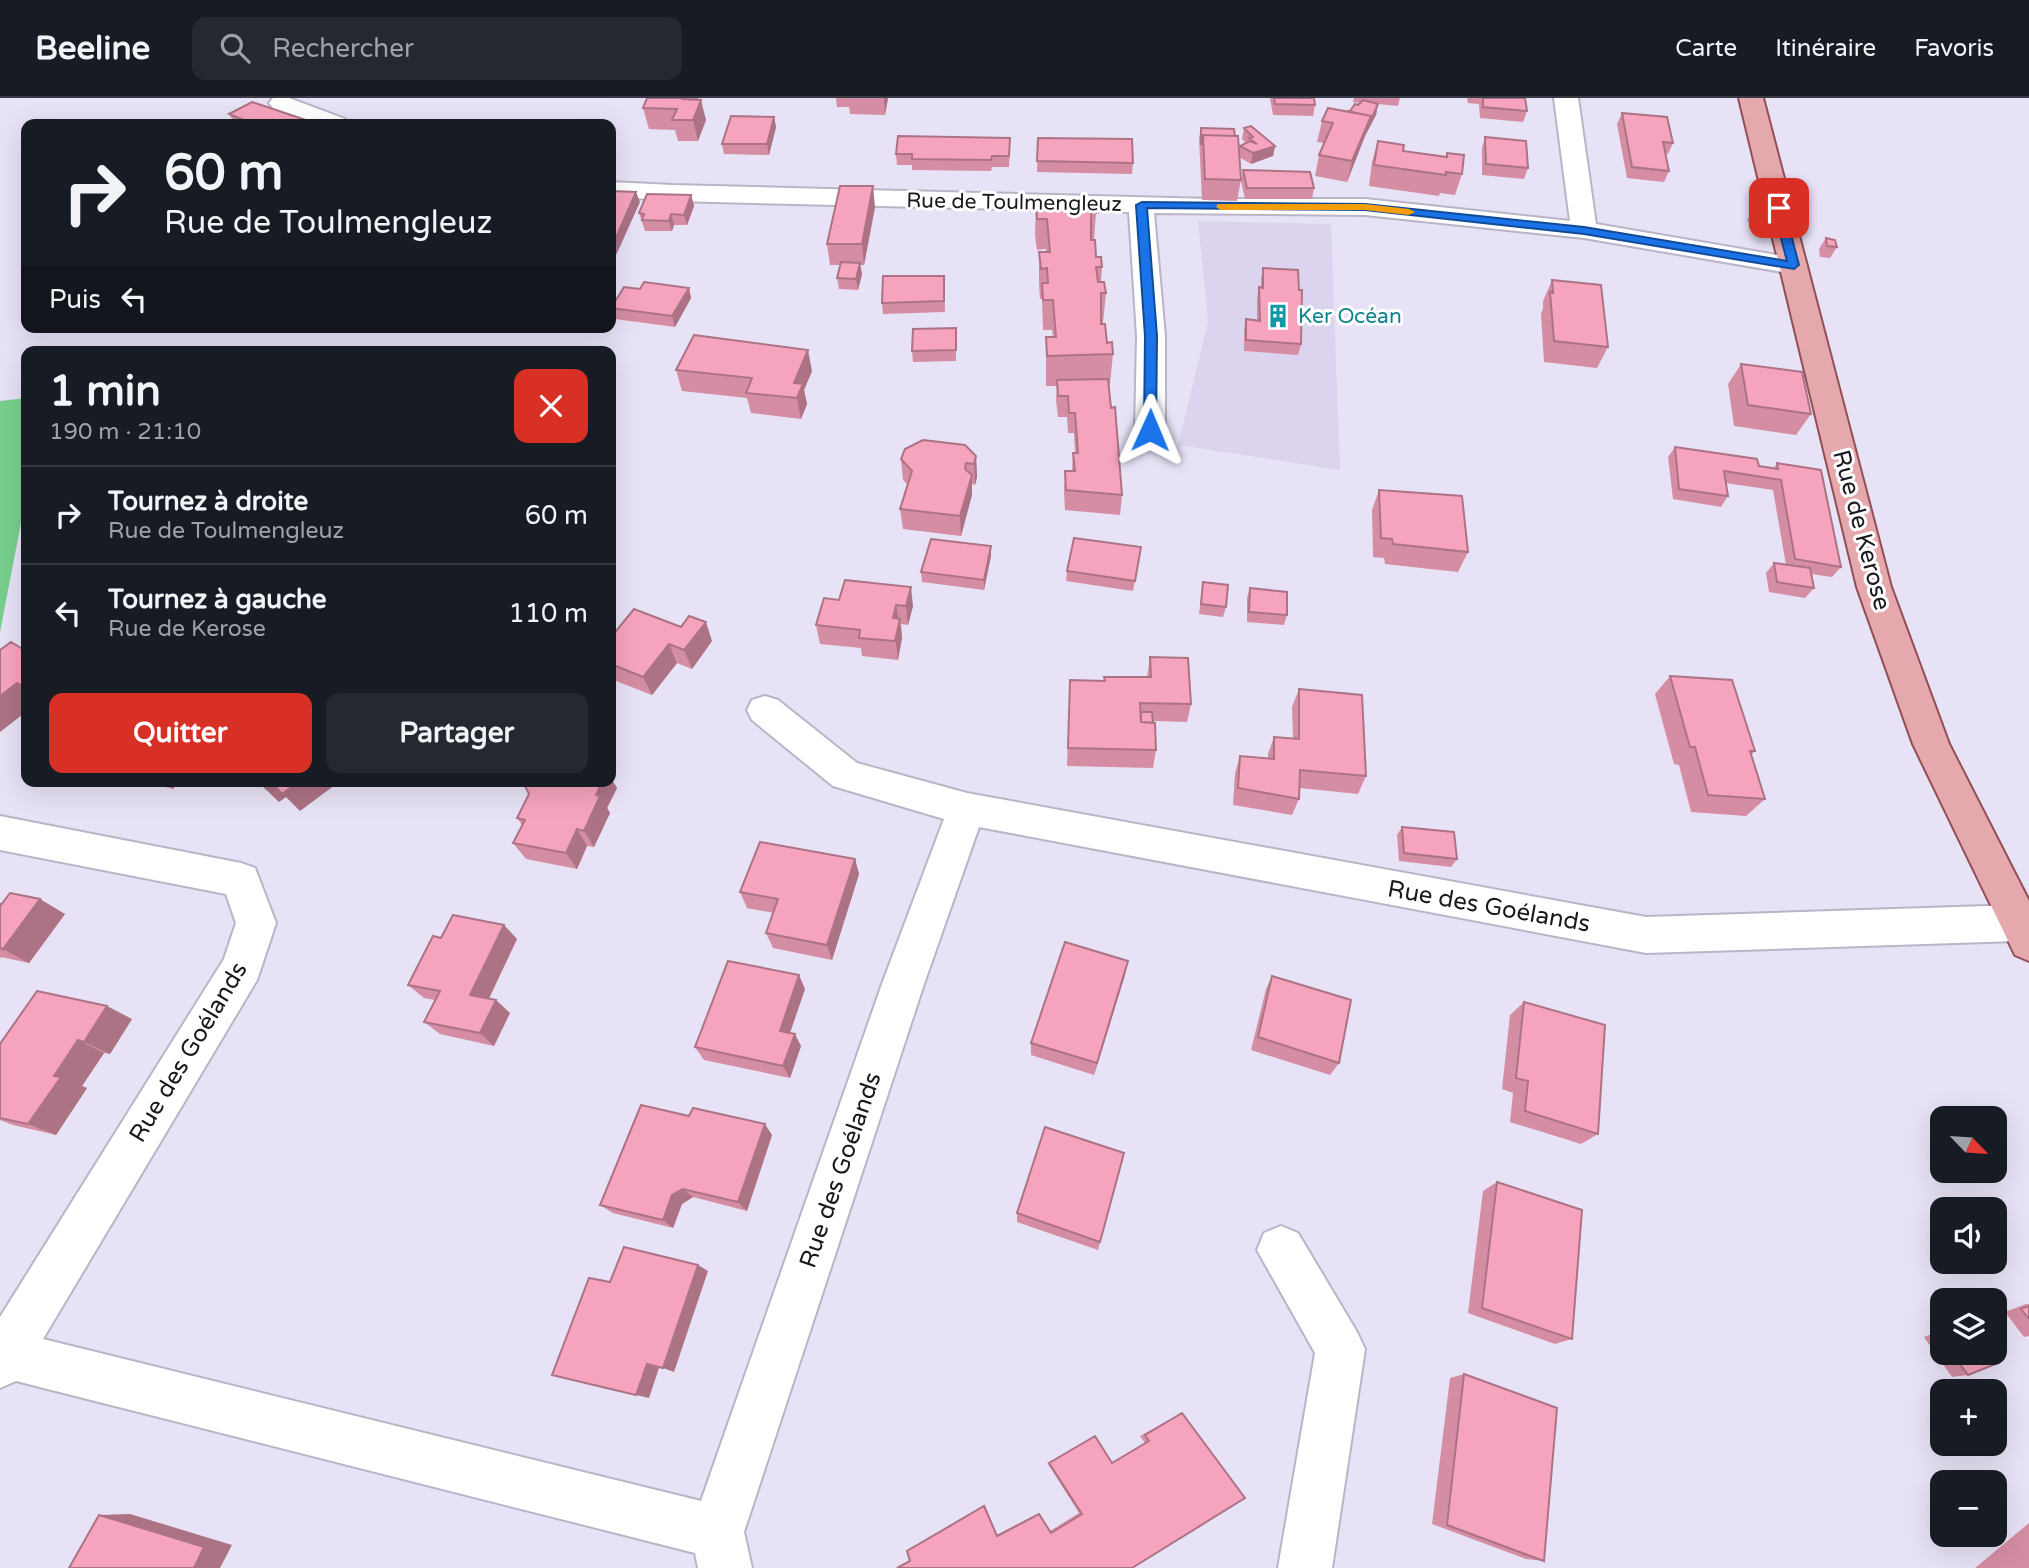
<!DOCTYPE html>
<html lang="fr">
<head>
<meta charset="utf-8">
<style>
	body { margin:0; font-family:"Varela Round",sans-serif; background:#242831; color:#f1f3f6; height:100vh; display:flex; flex-direction:column; font-size:26px; white-space:nowrap }
	* { box-sizing:border-box; margin:0 }
	p { font-size:23px; color:#9ea1a6 }
	.icon { flex:none; width:38px; height:38px; fill:none; stroke:currentColor; stroke-width:2; stroke-linecap:round; stroke-linejoin:round }
	.map { position:relative; flex:1; overflow:hidden }
	.drawer { position:absolute; left:21px; top:248px; width:595px; height:441px; display:flex; flex-direction:column; background:#171b24; border-radius:14px; box-shadow:0 7px 28px #0002 }
	.drawer>* { flex:none }
	.top-card { position:absolute; left:21px; top:21px; width:595px; height:214px; border-radius:14px; box-shadow:0 7px 28px #0002; background:#171b24; color:#f1f3f6; overflow:hidden }
	.needle { width:46px; rotate:115deg }
	.controls { position:absolute; left:1930px; top:1008px; display:grid; gap:14px }
	.controls a { display:grid; place-items:center; width:77px; height:77px; border-radius:14px; background:#171b24; box-shadow:0 7px 28px #0002; font-size:35px }
	.pin { position:absolute; display:grid; place-items:center; width:60px; height:60px; color:#fff; margin:-30px; border-radius:14px; box-shadow:0 4px 10px #0006 }
	.me { position:absolute; width:77px; margin:-38px; rotate:1deg; stroke-linejoin:round; filter:drop-shadow(0 0 5px #0008) }
	.turn { display:flex; align-items:center; gap:24px; height:147px; padding:0 28px; font-size:32px }
	.turn .icon { width:91px; height:91px; stroke-width:2.5 }
	.turn b { display:block; font-size:49px; line-height:60px }
	.then { display:flex; align-items:center; height:66px; padding:0 28px; background:#0003; gap:14px; font-size:26px }
	.round { display:grid; place-items:center; flex:none; width:74px; height:74px; border-radius:14px; background:#242831 }
	.headline { display:flex; align-items:center; justify-content:space-between; height:119px; padding:0 28px }
	h1 { font-size:42px; font-weight:800; line-height:52px }
	.button { display:flex; gap:14px; margin-top:auto; padding:14px 28px }
	.button a { flex:1; height:80px; border-radius:14px; background:#d93025; color:#fff; font-size:28px; font-weight:800; line-height:80px; text-align:center }
	.button a+a { background:#242831; color:#f1f3f6 }
	ul { padding:0; list-style:none }
	li { display:flex; align-items:center; gap:21px; height:98px; padding:0 28px; border-top:2px solid #363941 }
	li div { flex:1 }
	li b { display:block; font-size:26px }
	li em { font-style:normal }
	header { display:flex; align-items:center; gap:42px; box-sizing:border-box; height:98px; padding:0 35px; background:#171b24; border-bottom:2px solid #363941 }
	header strong { font-size:33px }
	nav { display:flex; gap:38px; margin-inline-start:auto; font-size:24px }
	.search { width:490px; height:63px; background:#242831; display:flex; align-items:center; gap:18px; box-sizing:border-box; padding:0 24px; border-radius:14px; color:#9ea1a6; font-size:26px }
	.map>svg:first-child { display:block }
</style>
</head>
<body>
<header>
<strong>Beeline</strong>
<div class="search"><svg class="icon" aria-label="search" viewBox="0 0 24 24"><circle cx="10" cy="10" r="6"/><path d="M15 15l6 6"/></svg>Rechercher</div>
<nav><a>Carte</a><a>Itinéraire</a><a>Favoris</a></nav>
</header>
<div class="map">
<svg width="2029" height="1470" viewBox="0 0 2029 1470">
	<rect width="100%" height="100%" fill="#e8e2f6"/>
	<path fill="#dcd4ee" d="M1198,123l133,3 9,246 -162,-25 30,-123z"/>
	<path fill="#78cf8d" d="M26,300v99l-26,135v-231z"/>
	<g fill="none" stroke-linecap="round" stroke-linejoin="round">
		<g stroke="#bab4c7" stroke-width="4">
			<path id="minor" d="M273,0h16l56,21 4,5h-33l-43,-16 -4,-5z
				M1554,0h24l18,126 198,34 9,2 4,6 -4,6 -9,2 -210,-36 -219,-23 -211,-2 11,123v94l-4,7 -11,3 -11,-3 -4,-7 2,-94 -8,-124 -456,-11 -62,-5v-14l62,3 538,14h154l205,22z
				M765,598l13,4 79,63 110,30 679,124 372,-12 11,4v28l-11,4 -372,12 -667,-126 -55,157 -180,548 8,36h-54l-3,-15 -679,-172 -16,7v-71l224,-358 12,-36 -10,-29 -226,-44v-34l241,47 14,5 21,55 -19,57 -214,359 658,162 181,-517 62,-165 -111,-33 -81,-66 -5,-10 5,-10z
				M1281,1128l17,7 59,99 8,17 -33,219h-54l37,-215 -58,-103 7,-17z"/>
		</g>
		<g stroke="#925056" stroke-width="4">
			<path id="major" d="M1739,0h24l128,489 58,157 80,157v60l-14,-6 -102,-211 -56,-157z"/>
		</g>
		<use href="#minor" fill="#fff" fill-rule="evenodd"/>
		<use href="#major" fill="#e5a8ac" fill-rule="evenodd"/>
	</g>
	<path fill="#d48da3" d="M647,0h51v2l8,20 -8,21h-20l-3,-11 -26,-1 -6,-21z
		M836,0h52l-3,17 -35,-1 -1,-7h-12z
		M1270,0h44l1,7 -2,11 -40,-1z
		M1354,0h46l-2,8 -20,-2 -2,11 -11,21 -18,46 -32,-6 4,-21 5,-12 -7,-1 5,-21 28,-10 10,-8 -7,-1z
		M1467,0h58l2,13 -4,11 -43,-4 -1,-14 -11,-1z
		M1622,15l51,30 -5,11 -3,-1 4,18 -5,11 -37,-4 -10,-54z
		M229,16l79,10h-73z
		M774,19l2,10 -7,28 -45,-1 -2,-10z
		M1201,30l34,8 4,16 1,-6 6,-3 -4,-4 2,-11 31,18 -2,10 -22,8 -12,-7 2,23 -4,21 -35,-1 -3,-62z
		M1485,39l43,31 -4,11 -42,-4v-27z
		M1038,40l95,25 -1,11 -95,-2z
		M1378,43l25,10 43,6 1,-4 15,21 -7,21 -15,-2 -1,3 -70,-10 3,-24z
		M1010,51l-1,18h-17l-1,4 -79,-1v-5h-15l-1,-11z
		M1243,72l71,18 -2,11h-67l-4,-18z
		M691,97l3,11 -7,19h-13l-2,6h-27l-6,-18z
		M1036,106l60,9 -2,27 2,17 6,10 -1,15 5,11 -3,30h-2l6,20 6,11 -3,30 -1,1 13,110 -2,20 -55,-5 -1,-18 1,-21h7l1,-18h2l-1,-20h-6l-1,-16h-9l-2,-17 1,-14h-11v-49h7l-1,-7h-9l-1,-31h-2l-1,-16v-31h7v-3l-9,1 -2,-15z
		M1756,106l6,9 -6,11 -9,-3z
		M875,109l-11,58h-4l2,9 -4,16 -19,-1 -2,-11 3,-13h-10l-3,-21z
		M1826,140l11,9 -7,11 -10,-1 -1,-8z
		M1263,170l38,76 -3,11 -54,-4v-21l2,-11 11,1v-22l2,-11 2,1v-9z
		M944,178l1,36 -62,2 -1,-11z
		M1552,182l56,67 -11,21 -53,-6 -3,-48 2,-6v-7z
		M689,190l2,10 -16,29 -60,-8 -4,-11 29,-19z
		M956,230v33l-43,1 -1,-11z
		M1741,266l70,50 -15,21 -62,-9 -6,-42z
		M676,272l136,1 -8,19 3,14 -6,15 -50,-6 -4,-15 -65,-7z
		M1675,349l84,19 15,2 3,-5 64,104 -9,10 -21,-3 3,14 -9,10 -36,-6 -3,-19 8,-10 12,2 -13,-75 -47,-7 2,13 -7,11 -48,-8 -5,-42z
		M976,358l1,21 -2,8 -3,-1v11l-11,41 -58,-7 -3,-20 8,-24 -5,-5 -2,-21z
		M1379,392l89,62 -10,20 -73,-8 -1,-6 -11,-1 -1,-47z
		M991,458l-7,34 -62,-8 -1,-10z
		M1139,460l-6,33 -67,-10 1,-10z
		M1203,484l23,25 -3,10 -24,-3z
		M1250,490l37,27 -3,10 -37,-3v-24z
		M824,500l89,8 -5,19 -7,-1 1,14 -4,22 -36,-4 -1,-8 -41,-4 -4,-19z
		M611,539l101,4 -20,28 -15,-6 -25,32 -41,-16z
		M1150,559l41,47 -4,18 -34,-1 3,29 -3,18 -86,-2 3,-86 34,1v-4h43z
		M1670,578l85,75 -4,4 14,44 -19,17 -55,-4 -12,-47 -5,-1 -19,-70z
		M1299,591l67,87 -8,18 -58,-6 -1,11 -7,16 -59,-10 2,-32 5,-17 28,3v-5l6,-17 19,2 -1,-32z
		M144,684h33l-4,7z
		M617,690l-10,20 3,5 -16,34 -7,-1 -10,23 -51,-10 -13,-16 9,-18 -5,-7z
		M1402,729l55,32 -6,8 -52,-6 -2,-26z
		M855,761l4,15 -27,86 -59,-12 -7,-15 8,-20 -27,-5 -7,-16z
		M0,806l65,10 -36,49 -28,-6 -1,2z
		M441,840l76,1 -28,60 21,14 -16,33 -54,-12 -16,-12 11,-22 -11,-2 -16,-13z
		M1128,863l-3,14 -31,100 -63,-20v-12z
		M1272,878l67,87 -9,12 -79,-25 15,-61z
		M805,891l-15,44 11,13 -11,32 -86,-18 -9,-13z
		M1524,904l74,132 -17,10 -71,-22 3,-29 -11,-4 8,-74z
		M132,921l-22,35 -6,-1 -22,33 5,2 -31,47 -43,-10 -13,-5v-76z
		M772,1037l-25,76 -54,-14 -11,7 -9,24 -60,-15 -13,-8z
		M1497,1084l75,157 -17,5 -87,-31 15,-122z
		M1017,1115l83,29 -2,8 -81,-28z
		M2026,1206h3v32l-5,1 -19,-25z
		M1942,1232v23h48l-22,22 -16,2 -28,-40z
		M1464,1276l80,187 -18,-2 -94,-35 18,-146z
		M1176,1318l-44,152 -222,-7 75,-55 12,29 42,-22 11,18 29,-18 -31,-49 1,-1h62l34,-20 -5,-7z
		M2029,1425v45h-54z"/>
	<path fill="#ac7385" d="M884,0h4l-3,17z
		M701,2l5,20 -8,21 -5,-21z
		M1378,6l-2,11 -11,21 -18,46 5,-21 19,-45z
		M774,19l2,10 -7,28 -2,-11z
		M1275,48l-2,10 -22,8 2,-11z
		M873,88l2,21 -11,58 -2,-21z
		M636,94l4,10 -27,60 -2,-9v-4z
		M691,97l3,11 -7,19 -3,-10z
		M671,116l3,11 -2,6 -3,-10z
		M860,165l2,11 -4,16 -2,-11z
		M689,190l2,10 -16,29 -3,-11z
		M808,252l4,21 -8,19 3,14 -6,15 -7,-36z
		M976,358l1,21 -2,8 -1,-21z
		M972,377v20l-11,41 -1,-20z
		M991,448v10l-7,34v-10z
		M911,489l2,19 -5,19 -2,-19z
		M896,507l3,18 1,-4 2,19 -4,22 -5,-42z
		M706,524l6,19 -20,28 -8,-19z
		M669,546l8,19 -25,32 -9,-18z
		M17,585l9,8v21l-26,20v-36z
		M611,680l6,10 -10,20 3,5 -16,34 -10,-16 12,-36 6,-13h9z
		M165,684h12l-4,7z
		M264,684h75l-39,29 -14,-14 -7,5 -18,-17z
		M577,731l10,17 -10,23 -11,-16z
		M855,761l4,15 -27,86 -5,-15z
		M40,801l25,15 -36,49 -26,-14z
		M504,827l13,14 -33,69 -14,-13z
		M1128,863l-3,14 -31,100 3,-12z
		M799,877l6,14 -19,55 -6,-13z
		M496,902l14,13 -16,33 -14,-13z
		M107,908l25,13 -22,35 -26,-12z
		M795,936l6,12 -11,32 -7,-12z
		M78,942l26,13 -22,33 5,2 -31,47 -28,-11 26,-48z
		M765,1026l7,11 -25,76 -9,-9z
		M683,1091l10,8 -11,7 -9,24 -10,-8 9,-25z
		M698,1167l10,6 -34,101 -11,-4z
		M647,1266l12,4 -10,30 -13,-3z
		M984,1408h1l12,29v1z
		M130,1416l102,31 -12,23h-26l-95,-53z"/>
	<path fill="#f6a4be" stroke="#ac7385" stroke-width="2" d="M647,0h35v1l19,1 -8,20h-21l5,-11 -34,-1z
		M1274,0h40l1,7 -40,-1z
		M1483,0h42l2,13 -44,-4z
		M1363,2l15,4 -10,22 3,-10 -24,-5h3l5,-7 3,1z
		M252,4l54,18 -7,4h-45l-25,-10z
		M1328,10l43,8 -19,45 -33,-6 14,-32 -11,-2z
		M1622,15l45,4 6,26 -10,-1 6,29 -37,-4z
		M731,18l43,1 -7,27h-45z
		M1251,28l24,20 -22,7 -13,-7 10,-5 7,3 -8,-6 4,-1 -9,-9z
		M1201,30l33,1 1,7 -32,-1 -2,10z
		M1203,37l35,1 3,44 -36,-1z
		M898,38l112,2 -1,18h-17l-1,4 -79,-1v-5h-16z
		M1485,39l41,4 2,27 -42,-4z
		M1038,40l94,1 1,24 -96,-2z
		M1378,43l26,4 -1,6 44,6v-4l17,2 -2,19 -16,-2v3l-72,-10z
		M1243,72l67,2 4,16h-67z
		M840,88h33l-11,58h-35z
		M611,93l25,1 -25,57z
		M647,96l44,1 -7,20 -13,-1 -2,7 -27,-1 2,-6 -5,-1z
		M1094,105l2,10h-5v27h4l1,17h5l1,10h-6l2,15h6l2,11h-5v31h4l2,19 5,-1 1,12 -66,2 -1,-19h10l-3,-37h-10l-1,-17h6l-1,-15 -6,1 -2,-17h11l-3,-33h-10l-1,-15z
		M1756,106l8,2 -2,7 -9,-2z
		M1826,140l9,2 2,7 -10,-1z
		M841,164l19,1 -4,16 -19,-1z
		M1263,170l35,2 1,20h3l-1,54 -55,-4v-21l14,2 -1,-34 4,1z
		M883,178h61v25l-62,2z
		M1552,182l49,5 7,62 -54,-6 -4,-49 3,1z
		M644,184l45,6 -17,28 -61,-8 13,-21 16,2z
		M956,230v22l-44,1 1,-22z
		M694,237l114,15 -14,33 9,1 -6,14 -51,-5 6,-15 -76,-8z
		M1741,266l61,8 9,42 -63,-9z
		M1108,281l3,29 4,-1 7,88 -56,-5 -1,-19h10l-2,-18h5l-3,-40h-6l-1,-17h-10l-1,-16z
		M923,342l42,5 11,11 -2,8 -8,-1 -1,6 7,6 -12,41 -60,-7 12,-38 -11,-12 4,-10z
		M1675,349l82,12 2,7 19,3 -1,-6 44,7 20,97 -46,-8 -14,-79 -57,-9 4,25 -49,-7z
		M1379,392l83,6 6,56 -75,-8 -1,-5 -11,-1z
		M1074,440l67,9 -6,34 -68,-10z
		M931,441l60,7 -7,34 -63,-8z
		M1774,465l36,5 4,20 -37,-6z
		M845,482l66,7 -5,19 -10,-1 -3,13 7,1 -5,22 -36,-3 1,-8 -44,-5 8,-27 15,2z
		M1203,484l25,3 -2,22 -25,-3z
		M1250,490l37,4v23l-38,-3z
		M634,511l47,18 8,-11 17,6 -22,28 -15,-6 -26,33 -32,-13v-27z
		M11,544l15,9v37l-9,-5 -17,13v-46z
		M1150,559l38,1 3,46 -51,-1 1,19 14,1 1,27 -88,-2 2,-68 35,1 -1,-4h47z
		M1670,578l62,4 23,71h-5l15,48 -57,-4 -13,-48h-5z
		M1299,591l63,6 4,81 -66,-6 -1,29 -61,-11 2,-32 34,3v-22l25,2z
		M1141,614h11l1,11 -12,-1z
		M271,684h27l-16,12z
		M527,684h75l-6,13 4,1 -16,35 -7,-2 -11,24 -53,-10 12,-23 -8,-2 12,-24 -4,-8z
		M1402,729l52,5 3,27 -53,-6z
		M760,744l95,17 -28,86 -61,-12 12,-34 -38,-7z
		M10,795l30,6 -37,50 -3,-1v-44l1,1z
		M453,817l51,10 -34,70 26,5 -16,33 -56,-11 16,-31 -32,-6 25,-49 8,2z
		M1065,844l63,19 -31,102 -66,-20z
		M728,863l71,14 -19,56 15,3 -12,32 -88,-19z
		M1272,878l79,24 -12,63 -81,-26z
		M37,893l70,15 -23,36 -6,-2 -24,36 7,1 -33,47 -28,-6v-74z
		M1524,904l81,23 -7,109 -73,-23 3,-30 -12,-3z
		M641,1007l48,11 4,-8 72,16 -27,78 -55,-13 -11,6 -9,25 -63,-15z
		M1045,1029l79,26 -24,89 -83,-29z
		M1497,1084l85,28 -10,129 -90,-31z
		M624,1149l74,18 -35,103 -16,-4 -11,31 -84,-20 37,-97 21,4z
		M2029,1208v13l-8,-10z
		M1952,1255h38l8,10 -30,12z
		M1464,1276l93,34 -13,153 -97,-36z
		M1182,1315l63,85 -113,70h-235l13,-7 -3,-10 77,-45 13,30 42,-22 12,19 31,-19 -33,-51 46,-27 17,27 37,-22 -4,-6z
		M99,1417l105,32 -10,21h-125z"/>
	<path fill="#1a73e8" stroke="#114b97" stroke-width="2" d="M1142,104l223,2 219,23 203,34 -14,-53 6,-3 5,3 15,57 -5,4 -210,-35 -219,-24 -218,-2 10,128 -1,94 -6,4 -6,-4 1,-94 -9,-131z"/>
	<path fill="#f59e0b" d="M1218,106h147l44,5 6,3 -6,3 -44,-5h-144l-5,-3z"/>
	<defs>
		<g id="building-bare" transform="scale(1.89)"><path d="M-4-6H4V6H1V3H-1V6H-4ZM-2.5-4.3h1.7v1.8h-1.7ZM.8-4.3h1.7v1.8H.8ZM-2.5-1h1.7V.8h-1.7ZM.8-1h1.7V.8H.8Z" fill="#0f9aa8" stroke="#fff" stroke-width="2.5" paint-order="stroke"/></g>
	</defs>
	<g fill-rule="evenodd">
		<use href="#building-bare" x="1278" y="218"/>
	</g>
	<g text-anchor="middle" stroke-width="6" stroke-linejoin="round" paint-order="stroke">
		<g font-size="21" fill="#1a181e" stroke="#fff">
			<text transform="translate(1014 104) rotate(1)" y="7">Rue de Toulmengleuz</text>
		</g>
		<g font-size="21" fill="#0d838f" stroke="#fff" text-anchor="start">
			<text x="1298" y="225">Ker Océan</text>
		</g>
		<g font-size="24" fill="#1a181e" stroke="#fff">
			<text transform="translate(1862 432) rotate(75)" y="8">Rue de Kerose</text>
			<text transform="translate(1489 808) rotate(10)" y="8">Rue des Goélands</text>
			<text transform="translate(188 954) rotate(-59)" y="8">Rue des Goélands</text>
			<text transform="translate(840 1072) rotate(-71)" y="8">Rue des Goélands</text>
		</g>
	</g>
</svg>
<div class="controls">
<a><svg class="needle" viewBox="-14 -14 28 28"><path d="M0-13l5 13h-10z" fill="#e53935"/><path d="M0 13l5-13h-10z" fill="#9ea1a6"/></svg></a>
<a><svg class="icon" aria-label="sound" viewBox="0 0 24 24"><path d="M4 9h4l5-4v14l-5-4H4zM17 9q2 3 0 6"/></svg></a>
<a><svg class="icon" aria-label="layers" viewBox="0 0 24 24"><path d="M12 4l9 5-9 5-9-5zM3 14l9 5 9-5"/></svg></a>
<a>+</a>
<a>−</a>
</div>
<div class="pin" style="left:1779px;top:110px;background:#d93025"><svg class="icon" aria-label="arrive" viewBox="0 0 24 24"><path d="M6 21V4h12l-3 4 3 4H6"/></svg></div>
<svg class="me" style="left:1150px;top:332px" viewBox="-20 -20 40 40"><path d="M0-17L14 15 0 8-14 15z" fill="#1a73e8" stroke="#fff" stroke-width="4"/></svg>
<div class="top-card">
<div class="turn"><svg class="icon" aria-label="right" viewBox="0 0 24 24"><path d="M7 20v-9h11M14 6l5 5-5 5"/></svg><div><b>60 m</b>Rue de Toulmengleuz</div></div>
<div class="then">Puis<svg class="icon" aria-label="left" viewBox="0 0 24 24"><path d="M17 20v-9H6M10 6l-5 5 5 5"/></svg></div>
</div>
<section class="drawer">
<div class="headline"><div><h1>1 min</h1><p>190 m · 21:10</p></div><a class="round" style="background:#d93025;color:#fff"><svg class="icon" aria-label="close" viewBox="0 0 24 24"><path d="M6 6l12 12M18 6L6 18"/></svg></a></div>
<ul>
<li><svg class="icon" aria-label="right" viewBox="0 0 24 24"><path d="M7 20v-9h11M14 6l5 5-5 5"/></svg><div><b>Tournez à droite</b><p>Rue de Toulmengleuz</p></div><em>60 m</em></li>
<li><svg class="icon" aria-label="left" viewBox="0 0 24 24"><path d="M17 20v-9H6M10 6l-5 5 5 5"/></svg><div><b>Tournez à gauche</b><p>Rue de Kerose</p></div><em>110 m</em></li>
</ul>
<div class="button"><a>Quitter</a><a>Partager</a></div>
</section>
</div>
</body>
</html>
